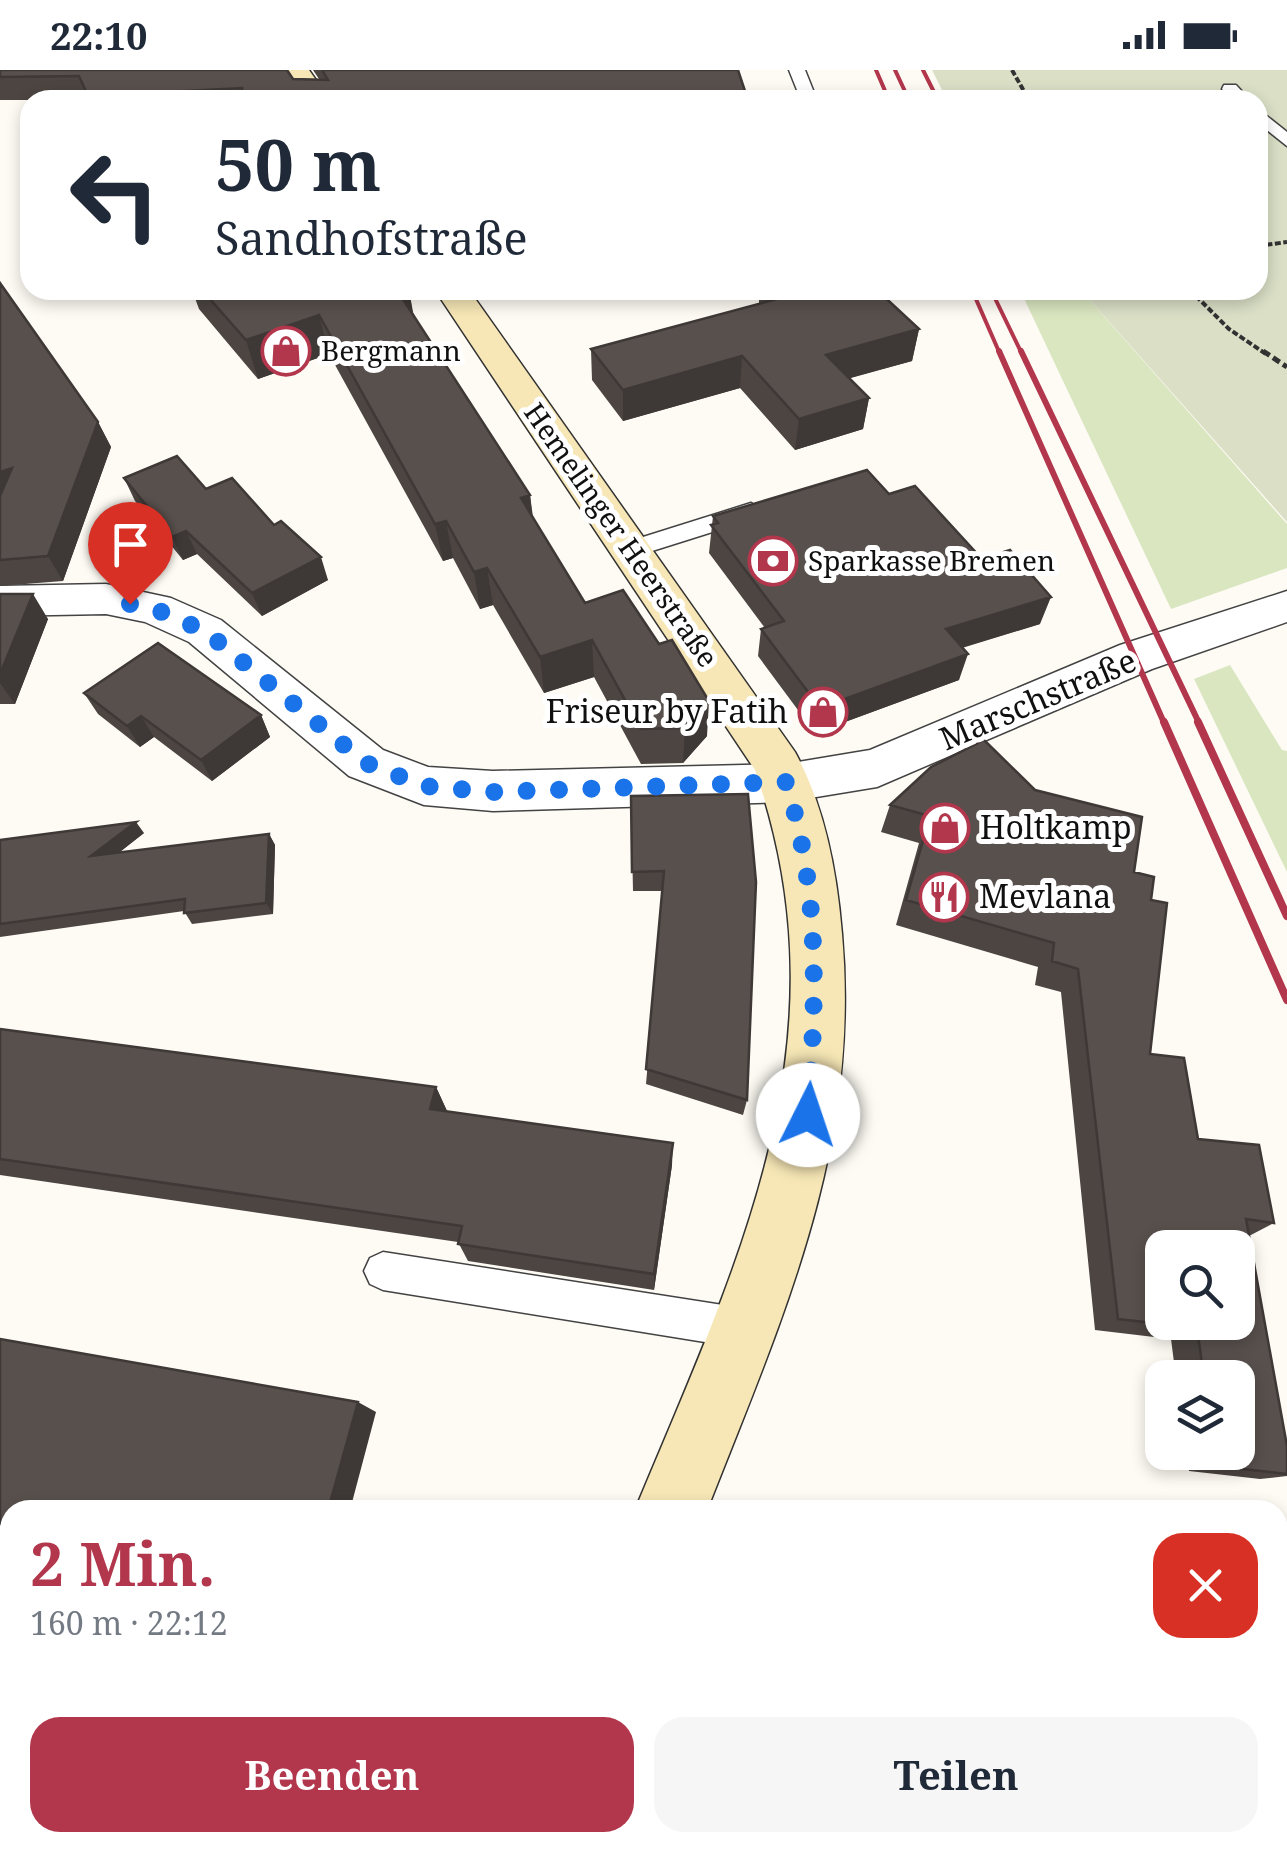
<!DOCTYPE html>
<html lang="de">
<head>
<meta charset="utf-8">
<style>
	body { margin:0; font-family:"Noto Serif",serif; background:#f6f6f7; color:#1f2937; height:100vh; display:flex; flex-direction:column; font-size:38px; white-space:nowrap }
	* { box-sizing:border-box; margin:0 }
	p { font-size:32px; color:#747a83 }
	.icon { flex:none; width:55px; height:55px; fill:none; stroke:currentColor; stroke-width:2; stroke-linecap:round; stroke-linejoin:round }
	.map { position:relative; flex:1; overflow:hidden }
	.details { position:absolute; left:0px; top:1430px; width:1288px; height:352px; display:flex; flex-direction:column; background:#fff; border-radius:30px 30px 0 0; box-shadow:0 5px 15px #0003 }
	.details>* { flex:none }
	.top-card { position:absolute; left:20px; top:20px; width:1248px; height:210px; border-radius:30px; box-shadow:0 5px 15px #0003; background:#fff; color:#1f2937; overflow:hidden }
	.tools { position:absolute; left:1145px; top:1160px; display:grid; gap:20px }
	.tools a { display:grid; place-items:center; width:110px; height:110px; border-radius:20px; background:#fff; box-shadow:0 5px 15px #0003; font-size:50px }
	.pin { position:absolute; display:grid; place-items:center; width:85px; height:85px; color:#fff; margin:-102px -42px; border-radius:50% 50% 50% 0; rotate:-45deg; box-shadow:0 0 10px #0007 }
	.pin .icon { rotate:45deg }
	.me { position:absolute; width:110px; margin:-55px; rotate:4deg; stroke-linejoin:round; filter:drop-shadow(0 0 8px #0008) }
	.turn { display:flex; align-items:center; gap:35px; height:210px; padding:0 30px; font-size:45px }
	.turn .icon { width:130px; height:130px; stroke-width:2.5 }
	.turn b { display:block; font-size:70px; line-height:85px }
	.round { display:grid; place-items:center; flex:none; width:105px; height:105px; border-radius:30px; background:#f6f6f7 }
	.head { display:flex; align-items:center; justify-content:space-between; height:170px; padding:0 30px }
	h1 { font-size:60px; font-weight:700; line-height:75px; color:#b2364c }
	.cta { display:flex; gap:20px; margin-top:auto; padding:20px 30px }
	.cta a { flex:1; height:115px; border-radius:30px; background:#b2364c; color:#fff; font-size:40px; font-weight:700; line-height:115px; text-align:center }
	.cta a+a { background:#f6f6f7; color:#1f2937 }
	.status { display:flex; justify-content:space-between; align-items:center; height:70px; padding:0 50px; background:#fff; direction:ltr }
	.status svg { height:28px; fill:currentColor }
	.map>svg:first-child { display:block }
</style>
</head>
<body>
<div class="status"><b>22:10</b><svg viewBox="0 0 49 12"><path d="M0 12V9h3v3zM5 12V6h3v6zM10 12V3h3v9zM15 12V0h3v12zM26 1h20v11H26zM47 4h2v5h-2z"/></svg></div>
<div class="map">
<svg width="1287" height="1782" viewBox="0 0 1287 1782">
	<rect width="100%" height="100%" fill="#fefbf4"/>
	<path fill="#d9e6c0" d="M1020,220h61l206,234v44l-116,41z
		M1230,595l52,85 5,1v121l-93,-193z"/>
	<path fill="#dadfc6" d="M932,0h355v452l-206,-232h177v-190h-311z"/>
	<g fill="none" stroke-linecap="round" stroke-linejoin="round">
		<g stroke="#434343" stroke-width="3">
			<path id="service" d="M789,0h16l12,30h-16z
				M1224,15h12l14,15h-18l-10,-11z
				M1258,39l29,23v14l-29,-23z
				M751,433l12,8 -3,6 -127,40 -13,-8 4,-6z
				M383,1182l359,56 14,6 6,14 -6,14 -14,6 -359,-58 -13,-6 -6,-13 6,-13z"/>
		</g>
		<g stroke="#434343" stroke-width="3">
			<path id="minor" d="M106,514l65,14 50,22 162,130 45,17 65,4 293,-7 84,-14 250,-105 167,-54v31l-135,47 -275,118 -91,15 -293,9 -69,-6 -75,-29 -160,-134 -44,-20 -39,-8 -106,2v-30z"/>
		</g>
		<g stroke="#323232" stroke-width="3">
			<path id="secondary" d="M281,0h28l21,30h-28z
				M435,220h34l326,462c30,55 42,120 47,182 19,214 -59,382 -135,576h-72c102,-246 215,-468 120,-740z
				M493,1772h82l-4,10h-82z"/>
		</g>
		<path stroke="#323232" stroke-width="4" stroke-dasharray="6 2.5" stroke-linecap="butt" d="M1012,0l17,30
			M1258,176l29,-4
			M1190,220l39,39 37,25"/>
		<path stroke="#323232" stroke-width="5" stroke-dasharray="8 4" stroke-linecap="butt" d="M1263,281l24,16"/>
		<use href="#service" fill="#fff" fill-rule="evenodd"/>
		<use href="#minor" fill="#fff" fill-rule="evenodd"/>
		<use href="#secondary" fill="#f7e7b6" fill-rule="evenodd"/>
		<path stroke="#b2364c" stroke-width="4" d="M876,0l13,30
			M895,0l14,30
			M923,0l15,30
			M972,220l28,64
			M991,220l31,64"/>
		<path stroke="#b2364c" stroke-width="6" d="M999,281l166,374
			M1021,281l179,374"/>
		<path stroke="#b2364c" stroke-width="8" d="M1164,652l123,278
			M1198,652l89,194"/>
	</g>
	<path fill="#4c4542" d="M0,0l319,9 -6,-9h425l10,30h-748z
		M0,213l98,139 13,25 -48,134 -63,5z
		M192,220h217l4,25 117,180 3,22 52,86 122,133 -24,27 -42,1 -47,-87 -50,16 -51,-88 -13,4 -27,-51 -10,3 -114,-207 -71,25 -59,-70z
		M759,220h118l42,39 -7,32 -63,17 20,20 -6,31 -68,21 -55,-62 -117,33 -31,-41 -1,-31 168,-45z
		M124,408l82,11 68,36 54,55 -66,36 -65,-62 -14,6 -48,-59z
		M889,424l151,130 -78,24 -3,32 -144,53 -57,-77 3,-27 4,-1 -56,-75 4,-37z
		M0,524l48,25 -33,85h-15z
		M84,623l177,22 9,22 -58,44 -58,-44 -14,10 -42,-33z
		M1035,720l99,82 17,28 -1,154 48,85 76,84 -25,13 38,210v30l-27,3 -71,-8 -3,-19h52v-74h-62l-5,-39 -76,-9 -34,-338 -26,-7 3,-18 -142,-42 23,-82 -38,-11 9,-27z
		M748,724l-1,306 -4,15 -97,-31 17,-193h-30l-2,-95z
		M144,763l-24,19 149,-18 6,11 -2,69 -81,10 -8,-13 -184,26v-97z
		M0,959l436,58 11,24 225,54 -18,125 -186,-29 -10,-19 -458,-67z
		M0,1652l10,2v118h255l-3,10h-262z"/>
	<path fill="#3e3836" d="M396,220h13l6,33z
		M319,245l10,39 -71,25 -12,-39z
		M919,259l-7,32 -90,25 4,-31z
		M742,286l-2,32 -117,33v-31z
		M869,328l-6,31 -68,21 4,-31z
		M98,352l13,25 -48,134 -15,-25z
		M12,398l-12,34v-30z
		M530,425l4,38 -13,-35z
		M446,451l7,37 -10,3 -8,-37z
		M186,461l11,23 -14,6 -11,-23z
		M321,487l7,23 -66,36 -10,-23z
		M487,498l6,37 -13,4 -6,-37z
		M33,524l15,25 -33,85 -15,-21v-9z
		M1051,527l-11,27 -103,31 9,-26z
		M592,570l2,37 -50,16 -4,-36z
		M968,584l-9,26 -144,53 5,-25z
		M709,631l-2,35 -24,27 2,-35z
		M261,645l9,22 -58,44 -11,-21z
		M141,646l13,21 -14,10 -13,-21z
		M136,752l8,11 -44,34 -9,-11z
		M269,764l6,11 -2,69 -7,-11z
		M436,1017l11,24 -17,-2z
		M673,1073l-1,22 -18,125v-16z
		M358,1332l18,10 -26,98h-22z
		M244,1772h21l-3,10h-20z"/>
	<path fill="#58504d" stroke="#3e3836" stroke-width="2.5" fill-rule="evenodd" d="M0,0h287l6,9 35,1 -6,-10h416l10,30h-505l-1,-12 -154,8 -9,-20 -79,1z
		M0,213l98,139 -50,134 -48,4v-64l12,-28 -12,4z
		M202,220h195l133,205 -9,3 64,105 38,-13 36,54 13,-4 37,61 -24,27 -44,1 -49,-89 -52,17 -53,-89 -13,4 -28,-51 -11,3 -116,-209 -73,25z
		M781,220h96l42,39 -93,26 43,43 -70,21 -57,-63 -119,34 -32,-41 197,-53z
		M177,386l29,33 26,-11 42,47 7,-4 40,36 -69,36 -66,-62 -14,6 -48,-59z
		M867,400l22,24 26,-8 67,73 28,-9 41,47 -105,32 22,25 -148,54 -59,-79 23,-8 -73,-96 7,-2 -5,-7z
		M0,524h33l-33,80z
		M158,573l103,72 -60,45 -60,-44 -14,10 -43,-33z
		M984,670l51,50 107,27 -8,55 20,5 -3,23 16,3 -17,151 34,4 14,81 61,6 15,78 -28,-4 41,227v28l-70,-8 -2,-14h23v-74h-34l-7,-50 -79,-9 -40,-350 -26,-8 2,-18 -148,-43 24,-84 -40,-11 41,-38zM1162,1178h76v74h-76z
		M748,724l8,88 -9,218 -101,-31 18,-198 -32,1 -1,-76z
		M136,752l-45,34 178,-22 -3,69 -82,10 1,-14 -185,25v-84z
		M0,959l436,58 -6,22 243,34 -19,131 -196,-30 4,-18 -462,-67z
		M0,1269l358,63 -30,108h-318v16l-10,-2z
		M0,1669l10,2v101h234l-2,10h-242z"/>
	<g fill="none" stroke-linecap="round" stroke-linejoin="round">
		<path stroke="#1a73e8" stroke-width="18" stroke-dasharray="0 32.4" d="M130,534l25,5 50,22 161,132 58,23 69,6 293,-10c35,111 30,219 22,333"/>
	</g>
	<defs>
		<g id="shop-ring" transform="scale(2.5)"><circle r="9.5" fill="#fff" stroke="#b2364c" stroke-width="1.5"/><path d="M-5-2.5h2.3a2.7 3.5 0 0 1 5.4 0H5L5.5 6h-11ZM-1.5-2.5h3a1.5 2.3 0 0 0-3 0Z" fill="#b2364c"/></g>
		<g id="bank-ring" transform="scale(2.5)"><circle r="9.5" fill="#fff" stroke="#b2364c" stroke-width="1.5"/><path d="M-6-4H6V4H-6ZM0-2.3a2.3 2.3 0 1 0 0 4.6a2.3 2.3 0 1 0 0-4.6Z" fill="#b2364c"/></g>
		<g id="restaurant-ring" transform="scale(2.5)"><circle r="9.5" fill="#fff" stroke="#b2364c" stroke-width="1.5"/><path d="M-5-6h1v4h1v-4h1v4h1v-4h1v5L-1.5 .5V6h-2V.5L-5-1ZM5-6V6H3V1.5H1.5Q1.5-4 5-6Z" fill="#b2364c"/></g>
	</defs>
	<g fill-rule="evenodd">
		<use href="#shop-ring" x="286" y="281"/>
		<use href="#bank-ring" x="773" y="491"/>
		<use href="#shop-ring" x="823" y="642"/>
		<use href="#shop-ring" x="945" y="758"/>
		<use href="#restaurant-ring" x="944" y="827"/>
	</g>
	<g text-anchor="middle" stroke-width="10" stroke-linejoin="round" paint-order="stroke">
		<g font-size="28" fill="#101010" stroke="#fff" text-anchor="start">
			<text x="321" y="291">Bergmann</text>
			<text x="808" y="501">Sparkasse Bremen</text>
		</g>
		<g font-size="28" fill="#101010" stroke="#fff">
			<text transform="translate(621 465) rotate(55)" y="10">Hemelinger Heerstraße</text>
		</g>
		<g font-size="32" fill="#101010" stroke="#fff">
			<text transform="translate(1038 630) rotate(-23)" y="11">Marschstraße</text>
		</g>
		<g font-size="32" fill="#101010" stroke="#fff" text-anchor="start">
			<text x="788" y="653" text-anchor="end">Friseur by Fatih</text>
			<text x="980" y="769">Holtkamp</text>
			<text x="979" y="838">Mevlana</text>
		</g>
	</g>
</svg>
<div class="tools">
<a><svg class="icon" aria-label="search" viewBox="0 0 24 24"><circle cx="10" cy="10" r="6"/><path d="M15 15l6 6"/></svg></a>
<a><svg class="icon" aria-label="layers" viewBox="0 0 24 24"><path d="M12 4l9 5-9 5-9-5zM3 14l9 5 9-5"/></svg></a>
</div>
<div class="pin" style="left:130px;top:534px;background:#d93025"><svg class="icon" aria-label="arrive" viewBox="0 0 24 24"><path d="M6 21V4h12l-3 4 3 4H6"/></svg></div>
<svg class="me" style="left:808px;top:1045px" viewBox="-20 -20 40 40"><circle r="19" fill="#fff"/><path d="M0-13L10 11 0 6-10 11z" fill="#1a73e8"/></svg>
<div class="top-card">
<div class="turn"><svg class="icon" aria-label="left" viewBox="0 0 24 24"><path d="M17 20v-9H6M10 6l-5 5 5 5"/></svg><div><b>50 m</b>Sandhofstraße</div></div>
</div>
<section class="details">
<div class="head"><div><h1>2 Min.</h1><p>160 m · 22:12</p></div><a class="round" style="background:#d93025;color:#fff"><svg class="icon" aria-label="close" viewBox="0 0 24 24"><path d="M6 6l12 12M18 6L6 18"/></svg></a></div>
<div class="cta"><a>Beenden</a><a>Teilen</a></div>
</section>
</div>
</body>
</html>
